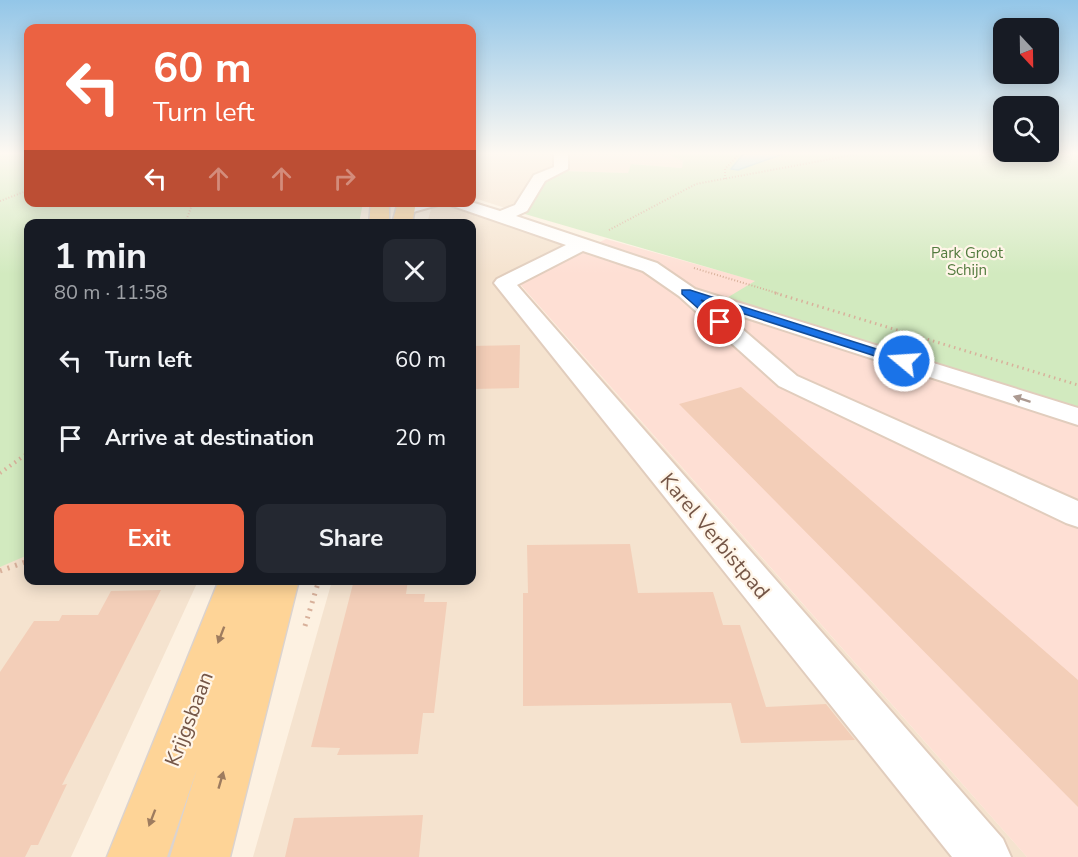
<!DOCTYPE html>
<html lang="en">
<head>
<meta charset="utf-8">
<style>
	body { margin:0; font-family:"Nunito Sans",sans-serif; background:#242831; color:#f1f3f6; height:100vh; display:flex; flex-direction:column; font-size:22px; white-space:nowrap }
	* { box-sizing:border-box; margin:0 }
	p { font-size:20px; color:#9ea1a6 }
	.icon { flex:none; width:33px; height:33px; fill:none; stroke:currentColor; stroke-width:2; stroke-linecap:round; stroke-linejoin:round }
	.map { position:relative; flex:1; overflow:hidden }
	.drawer { position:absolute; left:24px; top:219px; width:452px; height:366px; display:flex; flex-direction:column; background:#171b24; border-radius:12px; box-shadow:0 3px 15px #0003 }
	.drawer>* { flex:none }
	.top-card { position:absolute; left:24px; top:24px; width:452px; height:183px; border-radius:12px; box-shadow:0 3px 15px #0003; background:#eb6242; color:#fff; overflow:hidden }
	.needle { width:39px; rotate:158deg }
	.tools { position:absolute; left:993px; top:18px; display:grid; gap:12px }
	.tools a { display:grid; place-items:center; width:66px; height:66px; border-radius:12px; background:#171b24; box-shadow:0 3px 15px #0003; font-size:30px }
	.pin { position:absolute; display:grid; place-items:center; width:51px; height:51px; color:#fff; margin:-26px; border:3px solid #fff; border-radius:50%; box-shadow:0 2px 6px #0007 }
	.me { position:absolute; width:66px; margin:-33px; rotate:288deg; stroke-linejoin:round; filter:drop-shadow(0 0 4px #0008) }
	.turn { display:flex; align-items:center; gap:21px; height:126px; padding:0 30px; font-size:27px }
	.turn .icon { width:78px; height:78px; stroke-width:2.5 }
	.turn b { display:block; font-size:42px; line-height:51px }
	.lanes { display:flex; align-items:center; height:57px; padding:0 30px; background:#0003; justify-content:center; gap:30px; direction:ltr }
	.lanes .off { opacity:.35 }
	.round { display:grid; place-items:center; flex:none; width:63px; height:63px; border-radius:12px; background:#242831 }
	.headline { display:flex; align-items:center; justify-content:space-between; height:102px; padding:0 30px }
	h1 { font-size:36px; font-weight:700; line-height:45px }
	.button { display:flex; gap:12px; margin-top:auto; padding:12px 30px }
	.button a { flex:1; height:69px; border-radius:12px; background:#eb6242; color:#fff; font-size:24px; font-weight:700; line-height:69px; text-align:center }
	.button a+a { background:#242831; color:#f1f3f6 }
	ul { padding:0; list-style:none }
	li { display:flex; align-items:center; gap:18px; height:78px; padding:0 30px }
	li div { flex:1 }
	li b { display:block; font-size:22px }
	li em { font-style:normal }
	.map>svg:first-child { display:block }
</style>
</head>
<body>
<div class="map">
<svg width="1078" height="857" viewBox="0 0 1078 857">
	<rect width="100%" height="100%" fill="#fdf1e1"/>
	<path fill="#f5e3cf" d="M471,154h199l13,7 -1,7 -50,-4 -4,9 -64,-2 -46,41 -47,-15z
		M443,205l141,44 -66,34 509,574h-774l79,-276 139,-1v-356l-44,-1 5,-17z
		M28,549v31l170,1 -127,276h-71v-298z"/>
	<path fill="#fedfd4" d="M606,239l150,42 -30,18 352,109v449h-51l-509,-575z"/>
	<path fill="#d2eabf" d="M0,154h28v48l335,1 -4,20 -331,1v331l-28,12z
		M670,154h408v254l-353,-109 30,-18 -237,-69 30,-34 16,-7 64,2 3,-9 51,4 1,-7 -14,-6z"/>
	<path fill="#b5e1e7" stroke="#9bd1d9" stroke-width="1.5" d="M743,154h40l-45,16 -7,-1z"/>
	<path fill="#f3ceb8" d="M520,345l-1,43 -48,1v-43z
		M741,387l337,293v127l-399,-403z
		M630,544l8,49 75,-1 10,33h17l26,82 60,-3 29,36 -114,3 -10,-40 -208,3v-113h5l-1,-48z
		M354,580h54l-2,14h19l-1,8h23l-13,111h-11l-5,41 -81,1 3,-7 -29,-1z
		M161,590l-99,195 5,-1 -29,61h-7l-6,12h-25v-185l34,-51h25l3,-6h36l13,-24z
		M423,815l-4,42h-134l9,-39z"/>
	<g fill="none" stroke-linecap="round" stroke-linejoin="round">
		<g stroke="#e1cdbd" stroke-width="4">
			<path id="minor" d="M554,154h14v15l-23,12 -18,30 -11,5 141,47 38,26 383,119v17l-359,-116 78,67 281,125v26l-12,-4 -287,-137 -100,-90 -36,-25 -60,-20 -66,34 486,554 8,18h-59l-458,-574 3,-4 69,-34 -116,-40 -2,-3h23l29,9 15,-6 19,-30 20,-8z
				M412,202h28l-2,3 -32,9 -8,-5 2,-3z"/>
		</g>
		<g stroke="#dbd3cf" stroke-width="3">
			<path id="major" d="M371,202h18v22h-20z
				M398,202h18l-4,22h-20z
				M219,580h80l-69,277h-60l27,-88 -30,88h-60z"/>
		</g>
		<path stroke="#d8b19b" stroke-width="2" stroke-dasharray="1 2" stroke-linecap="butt" d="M1074,154l4,2
			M725,179v-10l14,-15
			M0,201l24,-9 4,-5
			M193,202l-7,19 16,3
			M609,230l87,-46 162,-30
			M694,268l86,26"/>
		<path stroke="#d8b19b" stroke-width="3" stroke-dasharray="1.5 4" stroke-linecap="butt" d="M775,293l303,92"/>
		<path stroke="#d8b19b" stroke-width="4" stroke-dasharray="1.5 4.5" stroke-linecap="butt" d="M0,473l28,-20"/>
		<path stroke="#d8b19b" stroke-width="5" stroke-dasharray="2 6" stroke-linecap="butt" d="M0,571l28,-10
			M305,626l14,-46"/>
		<use href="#minor" fill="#fff" fill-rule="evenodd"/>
		<use href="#major" fill="#fed497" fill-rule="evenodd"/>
	</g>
	<defs><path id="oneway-solid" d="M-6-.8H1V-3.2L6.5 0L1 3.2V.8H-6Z" transform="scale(1.5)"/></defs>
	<use fill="#ac9a91" href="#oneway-solid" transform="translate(1022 399) rotate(-162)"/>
	<g fill="#9e7c5f">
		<use href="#oneway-solid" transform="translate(221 635) rotate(111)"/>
		<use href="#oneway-solid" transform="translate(221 780) rotate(-74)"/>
		<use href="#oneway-solid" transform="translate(152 818) rotate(111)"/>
	</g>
	<linearGradient id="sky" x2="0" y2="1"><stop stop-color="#93c6e8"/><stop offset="0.56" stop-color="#fef9f2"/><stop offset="1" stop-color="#fef9f2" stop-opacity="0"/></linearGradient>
	<rect width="1078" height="274" fill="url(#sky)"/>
	<path fill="#1a73e8" stroke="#114b97" stroke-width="1.5" d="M682,290h8l218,69 2,2 -6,4 -4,-1 -199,-64 24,22 -1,2h-8l-34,-30z"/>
	<g text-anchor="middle" stroke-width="4.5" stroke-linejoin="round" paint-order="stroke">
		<g font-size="15" fill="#537b3f" stroke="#fff5e8">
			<text x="967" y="258">Park Groot<tspan x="967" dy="17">Schijn</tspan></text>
		</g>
		<g font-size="21" fill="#755647" stroke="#fff5e8">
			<text transform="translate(715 536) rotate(50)" y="7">Karel Verbistpad</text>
			<text transform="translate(189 719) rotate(-69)" y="7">Krijgsbaan</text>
		</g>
	</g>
</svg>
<div class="tools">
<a><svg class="needle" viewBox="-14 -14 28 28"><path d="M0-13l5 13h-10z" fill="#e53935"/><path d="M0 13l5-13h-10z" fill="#9ea1a6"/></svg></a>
<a><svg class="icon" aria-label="search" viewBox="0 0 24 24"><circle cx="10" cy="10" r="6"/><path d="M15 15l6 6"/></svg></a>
</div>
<div class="pin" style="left:720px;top:322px;background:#d93025"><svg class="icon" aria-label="arrive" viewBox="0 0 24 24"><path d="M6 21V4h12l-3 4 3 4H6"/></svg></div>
<svg class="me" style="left:904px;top:361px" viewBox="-20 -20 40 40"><circle r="17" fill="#1a73e8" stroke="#fff" stroke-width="3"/><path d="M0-11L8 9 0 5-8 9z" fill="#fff"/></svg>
<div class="top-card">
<div class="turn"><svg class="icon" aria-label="left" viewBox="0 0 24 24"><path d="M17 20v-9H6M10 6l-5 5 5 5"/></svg><div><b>60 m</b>Turn left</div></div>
<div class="lanes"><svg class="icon" aria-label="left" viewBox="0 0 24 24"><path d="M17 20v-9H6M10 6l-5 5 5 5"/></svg><svg class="icon off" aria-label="ahead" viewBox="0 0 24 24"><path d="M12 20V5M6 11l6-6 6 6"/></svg><svg class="icon off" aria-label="ahead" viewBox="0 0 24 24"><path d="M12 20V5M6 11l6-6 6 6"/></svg><svg class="icon off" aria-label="right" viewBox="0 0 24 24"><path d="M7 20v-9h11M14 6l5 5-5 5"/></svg></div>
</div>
<section class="drawer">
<div class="headline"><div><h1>1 min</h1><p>80 m · 11:58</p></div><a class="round"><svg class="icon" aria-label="close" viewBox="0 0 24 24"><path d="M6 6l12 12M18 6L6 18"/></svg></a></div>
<ul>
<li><svg class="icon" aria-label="left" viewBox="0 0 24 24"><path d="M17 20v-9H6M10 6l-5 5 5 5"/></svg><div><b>Turn left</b></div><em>60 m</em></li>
<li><svg class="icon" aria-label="arrive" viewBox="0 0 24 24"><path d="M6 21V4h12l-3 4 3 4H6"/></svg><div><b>Arrive at destination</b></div><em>20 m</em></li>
</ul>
<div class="button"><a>Exit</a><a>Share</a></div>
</section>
</div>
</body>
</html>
